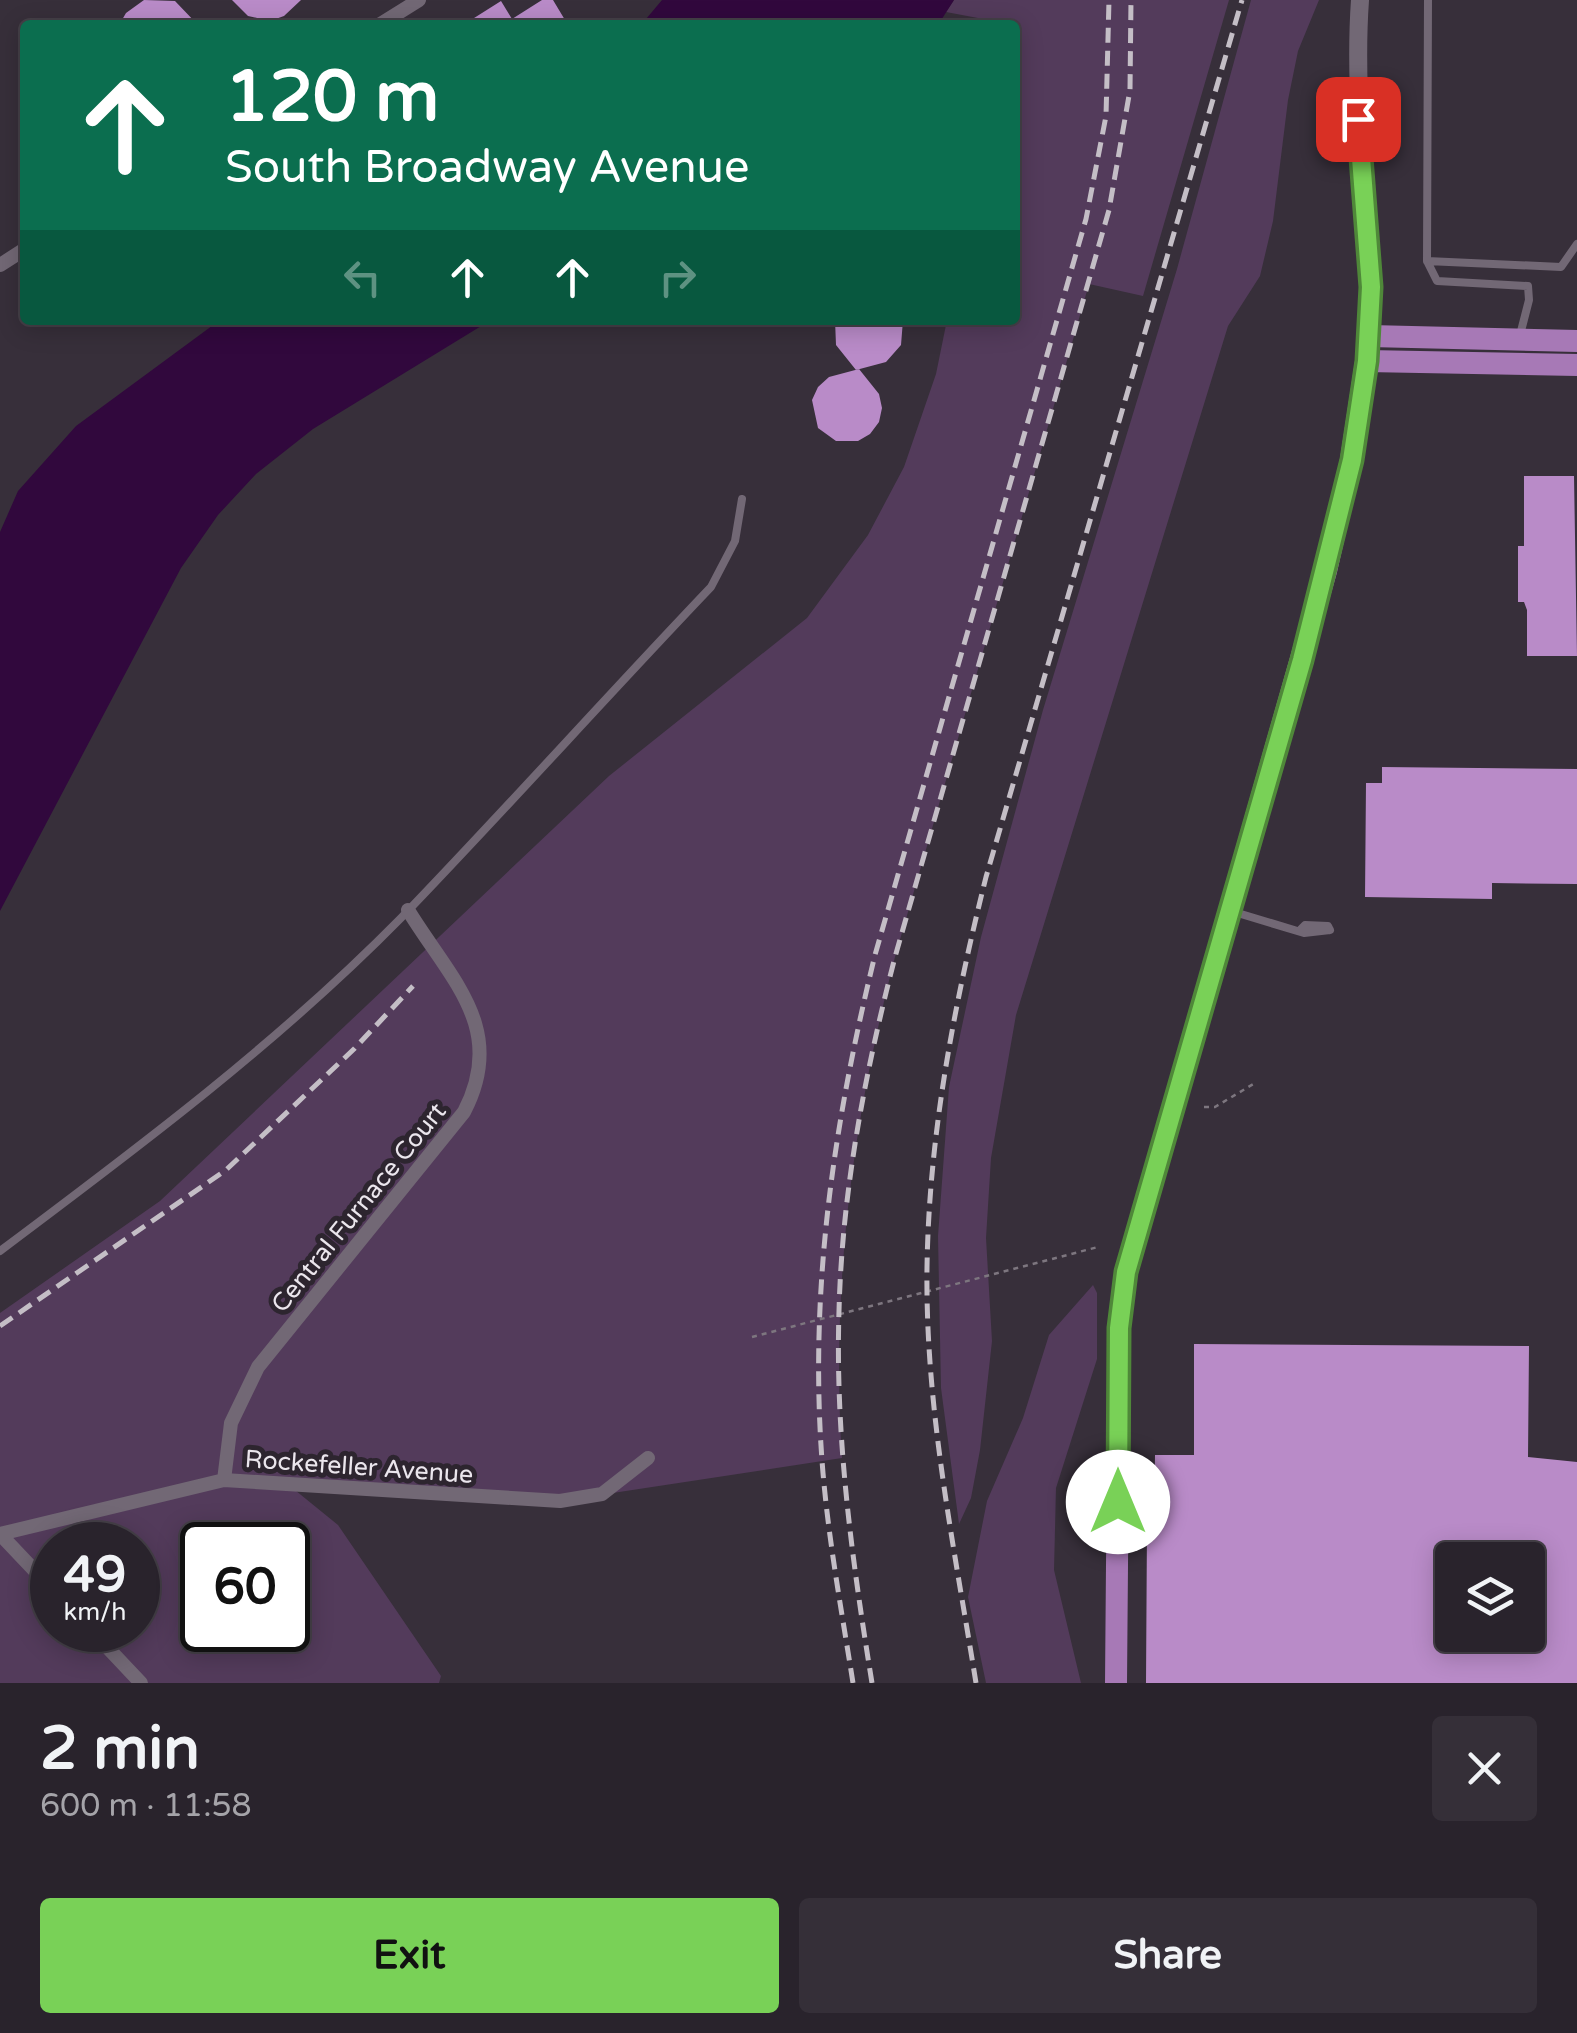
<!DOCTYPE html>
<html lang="en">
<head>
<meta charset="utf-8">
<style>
	body { margin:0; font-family:"Varela Round",sans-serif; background:#352f38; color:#f1f3f6; height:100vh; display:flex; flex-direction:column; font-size:38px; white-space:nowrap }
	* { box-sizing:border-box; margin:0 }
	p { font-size:32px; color:#a5a4a9 }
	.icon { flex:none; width:55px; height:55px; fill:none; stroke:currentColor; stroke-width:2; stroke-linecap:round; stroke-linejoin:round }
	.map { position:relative; height:1683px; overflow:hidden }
	.side { display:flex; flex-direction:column; background:#29232c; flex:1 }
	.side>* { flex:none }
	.banner { position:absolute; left:20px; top:20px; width:1000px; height:305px; border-radius:10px; box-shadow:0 5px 25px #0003,0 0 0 2px #454048; background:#0b6e4f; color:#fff; overflow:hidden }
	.controls { position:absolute; left:1435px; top:1542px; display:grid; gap:20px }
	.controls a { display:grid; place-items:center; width:110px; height:110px; border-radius:10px; background:#29232c; box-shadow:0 5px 25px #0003,0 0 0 2px #454048; font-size:50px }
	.speed { position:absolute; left:30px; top:1522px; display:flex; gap:20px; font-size:50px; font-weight:700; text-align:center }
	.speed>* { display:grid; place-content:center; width:130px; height:130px; border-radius:50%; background:#29232c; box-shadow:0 5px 25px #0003,0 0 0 2px #454048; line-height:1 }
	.speed small { font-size:25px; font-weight:400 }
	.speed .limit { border:5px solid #111; border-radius:15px; background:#fff; color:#111 }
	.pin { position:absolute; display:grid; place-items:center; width:85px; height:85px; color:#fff; margin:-42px; border-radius:20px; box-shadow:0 5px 15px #0006 }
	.me { position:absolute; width:110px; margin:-55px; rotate:0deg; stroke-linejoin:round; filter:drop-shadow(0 0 8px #0008) }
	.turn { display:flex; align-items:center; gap:35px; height:210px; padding:0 40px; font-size:45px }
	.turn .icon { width:130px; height:130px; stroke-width:2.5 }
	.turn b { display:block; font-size:70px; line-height:85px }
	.lanes { display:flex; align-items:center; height:95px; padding:0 40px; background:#0003; justify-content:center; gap:50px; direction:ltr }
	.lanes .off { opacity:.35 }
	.round { display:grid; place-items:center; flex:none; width:105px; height:105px; border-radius:10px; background:#352f38 }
	.headline { display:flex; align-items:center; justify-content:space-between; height:170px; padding:0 40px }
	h1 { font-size:60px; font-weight:700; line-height:75px }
	.cta { display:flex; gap:20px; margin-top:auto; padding:20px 40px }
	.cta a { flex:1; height:115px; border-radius:10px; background:#79d157; color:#111; font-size:40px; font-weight:700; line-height:115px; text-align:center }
	.cta a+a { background:#352f38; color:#f1f3f6 }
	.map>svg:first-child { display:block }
</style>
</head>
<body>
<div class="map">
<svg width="1577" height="1683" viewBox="0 0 1577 1683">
	<rect width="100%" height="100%" fill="#372f3a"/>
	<path fill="#533b5b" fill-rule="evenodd" d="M954,0h275l-86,296 -54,-12 -194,673c-43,166 -64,330 -53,501l-282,43 -270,-15 48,39 103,151 -2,7h-439v-370l160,-112 449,-425 198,-158 61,-83 36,-68 32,-93 11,-54h68v-295l-69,-13zM52,1545h86v85h-86zM202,1545h86v85h-86z
		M1251,0h68l-21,51 -10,49 -15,121 -13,55 -32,50 -212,689 -25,143 -5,80 6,103 -12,109 -9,48 -12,26 -18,-136 -3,-152 11,-149 32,-150 62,-227 134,-441z
		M1093,1285l4,8v66l-41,129 -2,82 27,113h-95l-18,-86 19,-96 36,-83 26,-83z"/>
	<path fill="#31083d" d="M662,0h292l-16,25h-297z
		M220,320h271l-178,109 -57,45 -38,41 -37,53 -181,343v-379l18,-41 58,-65z"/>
	<path fill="#b98bc8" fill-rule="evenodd" d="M144,0l31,1 23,24h-79l7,-12z
		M232,0h69l-17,16 -14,5 -22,-5z
		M542,0h11l15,25h-105l38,-24 11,18z
		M835,320h68l-2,25 -15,17 -30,8 -20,-25z
		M859,369l20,25 3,14 -3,14 -9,12 -12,7h-22l-18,-13 -6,-28 6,-13 11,-10z
		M1524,476h50l3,180h-50v-46l-3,-8h-6v-56h6z
		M1382,767l195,2v115l-85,-1v16l-127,-2 1,-114h16z
		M1194,1344l335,2 -1,111 49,5v221h-431l1,-159h7l1,-69h39zM1452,1560h76v75h-76z"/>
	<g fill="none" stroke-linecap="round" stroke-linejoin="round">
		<path stroke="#7d767f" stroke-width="2.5" stroke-dasharray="5 5" stroke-linecap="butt" d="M1204,1107h11l40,-24
			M752,1337l346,-90"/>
		<path stroke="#726875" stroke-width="8" d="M1428,0l-1,261 10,20 91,5 1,14 -9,35
			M1427,261l134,6 16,-23
			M1231,911l73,22 26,-3
			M1301,929l4,-4 23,1 2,4
			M0,1251c139,-104 279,-209 401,-333 105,-109 206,-222 310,-331l24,-46 7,-42"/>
		<path stroke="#726875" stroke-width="14" d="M379,25l40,-25
			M0,265l25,-16
			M224,1480l7,-57 27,-56 206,-255c44,-84 -14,-133 -56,-202
			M0,1534l224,-54 336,21 42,-7 46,-36
			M0,1534l52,55
			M91,1630l50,53"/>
		<path stroke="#726875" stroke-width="18" d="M1360,0c-8,113 13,224 10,336"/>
		<path stroke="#a779b6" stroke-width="22" d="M1367,361l210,4
			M1116,1683l3,-355 7,-55 200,-702 25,-111 19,-124 207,5"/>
		<path stroke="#c4bec6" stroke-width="5" stroke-dasharray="15 8" stroke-linecap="butt" d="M0,1326l226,-156 128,-121 59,-63
			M853,1683c-11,-70 -24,-140 -30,-210 -15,-177 10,-347 52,-518l211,-736 20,-103 3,-116
			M872,1683c-20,-123 -37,-247 -33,-372 3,-120 26,-238 56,-354l214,-747 21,-120 1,-90
			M976,1683c-22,-137 -51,-276 -49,-416 2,-132 27,-262 59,-390l256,-877"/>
	</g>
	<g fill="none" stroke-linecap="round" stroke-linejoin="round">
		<g stroke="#4f8839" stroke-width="25">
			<path id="route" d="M1118,1502l1,-174 7,-56 176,-612 50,-200 15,-99 4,-74 -13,-168"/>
		</g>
		<use href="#route" stroke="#79d157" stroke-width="18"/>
	</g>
	<g text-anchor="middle" stroke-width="10" stroke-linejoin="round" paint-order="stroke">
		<g font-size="25" fill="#ebe6ed" stroke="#2d252f">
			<text transform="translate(358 1207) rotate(-51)" y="9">Central Furnace Court</text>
			<text transform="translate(359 1466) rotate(4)" y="9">Rockefeller Avenue</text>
		</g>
	</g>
</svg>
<div class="controls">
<a><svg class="icon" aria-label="layers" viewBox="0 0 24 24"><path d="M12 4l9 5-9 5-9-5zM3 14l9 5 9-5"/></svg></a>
</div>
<div class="speed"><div>49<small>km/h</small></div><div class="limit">60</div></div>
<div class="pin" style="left:1358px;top:119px;background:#d93025"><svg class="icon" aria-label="arrive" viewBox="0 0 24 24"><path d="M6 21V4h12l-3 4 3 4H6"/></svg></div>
<svg class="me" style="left:1118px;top:1502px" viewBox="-20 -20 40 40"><circle r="19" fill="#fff"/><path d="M0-13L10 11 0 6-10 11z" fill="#79d157"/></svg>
<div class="banner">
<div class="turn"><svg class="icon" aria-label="ahead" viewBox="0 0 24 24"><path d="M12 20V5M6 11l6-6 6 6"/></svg><div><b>120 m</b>South Broadway Avenue</div></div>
<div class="lanes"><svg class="icon off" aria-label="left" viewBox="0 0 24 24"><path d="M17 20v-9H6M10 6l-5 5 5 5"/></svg><svg class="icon" aria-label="ahead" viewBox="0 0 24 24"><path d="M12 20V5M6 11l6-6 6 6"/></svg><svg class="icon" aria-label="ahead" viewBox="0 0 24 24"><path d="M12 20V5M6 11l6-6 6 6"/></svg><svg class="icon off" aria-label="right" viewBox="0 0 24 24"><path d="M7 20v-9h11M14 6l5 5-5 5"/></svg></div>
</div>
</div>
<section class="side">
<div class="headline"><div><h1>2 min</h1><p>600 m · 11:58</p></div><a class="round"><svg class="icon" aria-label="close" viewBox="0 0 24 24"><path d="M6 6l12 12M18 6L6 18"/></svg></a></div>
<div class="cta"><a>Exit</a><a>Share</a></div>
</section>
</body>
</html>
